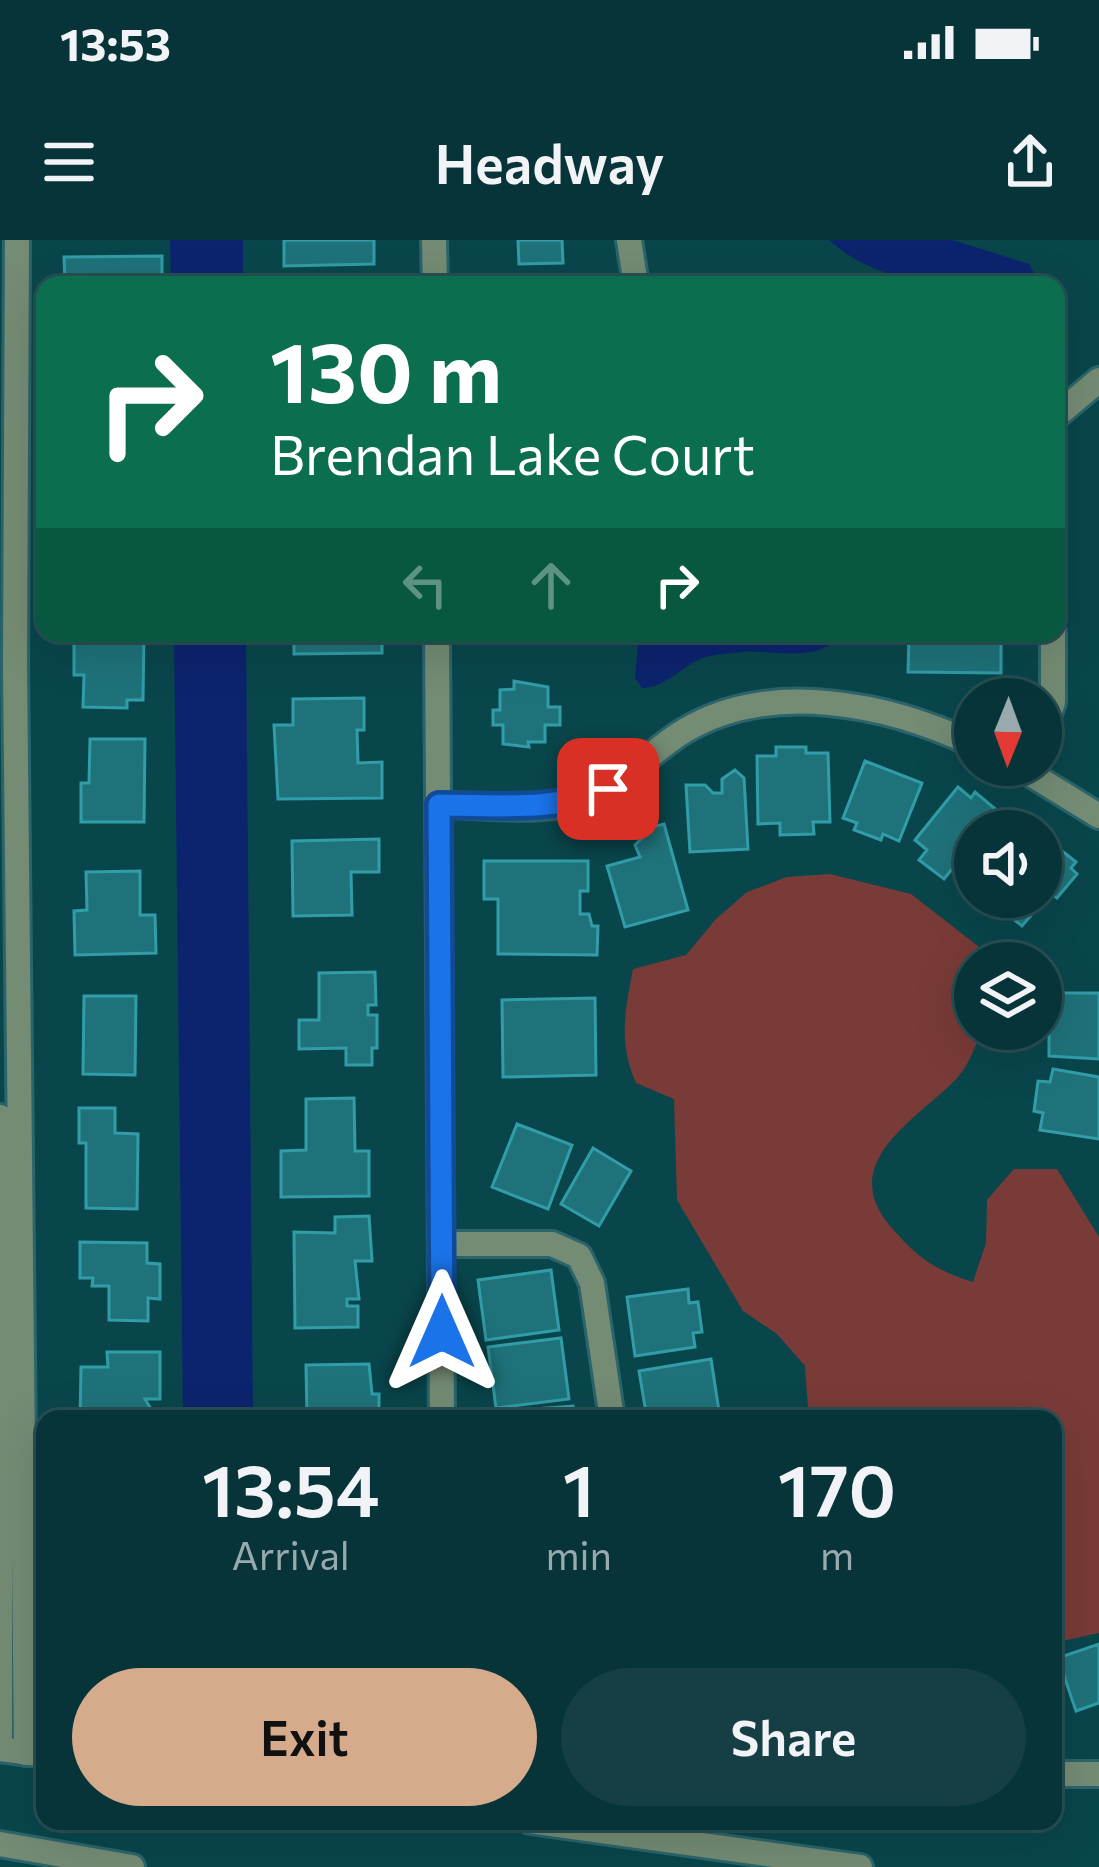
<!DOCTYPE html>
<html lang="en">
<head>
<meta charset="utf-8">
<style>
	body { margin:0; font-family:Commissioner,sans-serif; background:#153f44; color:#f1f3f6; height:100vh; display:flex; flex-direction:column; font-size:45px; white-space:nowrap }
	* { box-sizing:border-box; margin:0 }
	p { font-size:39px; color:#98aaae }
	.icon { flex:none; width:66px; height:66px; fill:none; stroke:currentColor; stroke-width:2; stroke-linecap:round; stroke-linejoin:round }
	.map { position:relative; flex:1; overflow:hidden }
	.details { position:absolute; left:36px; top:1170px; width:1026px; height:420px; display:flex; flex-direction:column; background:#073439; border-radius:24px; box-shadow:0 12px 48px #0002,0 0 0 3px #284f53 }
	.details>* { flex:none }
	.hud { position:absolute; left:36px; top:36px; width:1029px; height:366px; border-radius:24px; box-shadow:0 12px 48px #0002,0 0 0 3px #284f53; background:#0b6e4f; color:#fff; overflow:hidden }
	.needle { width:78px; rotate:181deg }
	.controls { position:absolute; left:954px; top:438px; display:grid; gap:24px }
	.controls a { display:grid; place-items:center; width:108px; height:108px; border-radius:50%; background:#073439; box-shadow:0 12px 48px #0002,0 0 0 3px #284f53; font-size:60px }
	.pin { position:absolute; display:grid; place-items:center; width:102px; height:102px; color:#fff; margin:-51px; border-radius:24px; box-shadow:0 6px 18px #0006 }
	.me { position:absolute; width:132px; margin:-66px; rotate:0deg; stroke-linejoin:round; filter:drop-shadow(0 0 9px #0008) }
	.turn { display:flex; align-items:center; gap:42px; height:252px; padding:0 36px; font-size:54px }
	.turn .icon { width:156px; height:156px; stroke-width:2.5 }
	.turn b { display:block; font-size:84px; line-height:102px }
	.lanes { display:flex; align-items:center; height:114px; padding:0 36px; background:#0003; justify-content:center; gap:60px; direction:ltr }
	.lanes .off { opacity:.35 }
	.eta { display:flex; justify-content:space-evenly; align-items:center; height:204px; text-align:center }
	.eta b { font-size:72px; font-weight:600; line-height:84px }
	.action { display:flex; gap:24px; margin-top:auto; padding:24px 36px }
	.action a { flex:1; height:138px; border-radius:72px; background:#d6ab8b; color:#111; font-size:48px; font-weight:600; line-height:138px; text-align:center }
	.action a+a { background:#153f44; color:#f1f3f6 }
	.status { display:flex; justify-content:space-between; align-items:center; height:84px; padding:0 60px; background:#073439; direction:ltr }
	.status svg { height:33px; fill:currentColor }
	header { display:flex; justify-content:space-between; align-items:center; height:156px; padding:0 36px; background:#073439; font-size:54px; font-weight:600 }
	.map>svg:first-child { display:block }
</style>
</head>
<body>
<div class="status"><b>13:53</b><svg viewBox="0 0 49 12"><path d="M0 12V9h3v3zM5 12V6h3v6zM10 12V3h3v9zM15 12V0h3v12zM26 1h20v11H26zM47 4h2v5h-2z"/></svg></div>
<header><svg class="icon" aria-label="menu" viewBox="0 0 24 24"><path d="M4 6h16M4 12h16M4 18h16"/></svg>Headway<svg class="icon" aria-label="share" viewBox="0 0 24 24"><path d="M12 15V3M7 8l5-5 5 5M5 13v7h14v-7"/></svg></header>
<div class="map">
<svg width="1099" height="1627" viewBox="0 0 1099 1627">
	<rect width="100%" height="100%" fill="#09464c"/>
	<path fill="#793b37" d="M830,634l81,20 67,52 3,17h-6v66h6l-1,7c-6,13 -12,30 -22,41 -37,40 -123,84 -68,149 27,31 44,44 83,56l13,-39 1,-43 27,-31h43l42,68v396l-46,10v-224h-260l15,-10 -3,-43 -28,-32 -34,-23 -66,-111 -3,-101 -38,-16c-18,-41 -11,-71 -3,-114l53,-14 30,-36 31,-27 40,-15z"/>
	<path fill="#0c246e" d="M170,0h73v45h-72z
		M829,0h124l76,24 11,21c-73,0 -154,7 -211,-45z
		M174,393h72l7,786h-70z
		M639,393h201c-17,32 -69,16 -99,19 -12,2 -27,2 -38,6 -21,8 -38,30 -61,30l-7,-10z"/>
	<path fill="#1f727a" stroke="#309da8" stroke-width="3" d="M284,0h90v24l-90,2z
		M518,0h44l1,23 -44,1z
		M162,16v29h-97l-1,-28z
		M74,393h70l-1,67h-16v8l-44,-1 1,-32h-10z
		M294,393h88v20l-88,1z
		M909,393h92v40l-93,-1z
		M514,441l34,6v20h12v18h-15v17h-17l1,5 -26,-3v-19h-10v-15h7v-20l14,-1z
		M364,458v32h-7l1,33 24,-1v36l-104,1 -4,-74h19v-26z
		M90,499h55l-1,83h-63v-39h8z
		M776,507h30v6h22l2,69h-17l1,12 -34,1v-12l-22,1 -1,-68h19z
		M865,521l57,22 -23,58 -16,-7 -2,6 -27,-10 3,-7 -14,-5z
		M735,530l9,8 4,71 -58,3 -4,-67h19l8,8h9v-14z
		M958,547l13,11 4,-6 24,20 -5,7 15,12h-34v42l-8,9 -15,-13 -8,10 -25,-19 8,-10 -12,-10z
		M664,584l24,86 -63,17 -18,-61 33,-9 -5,-12 7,-7 -2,-8z
		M1041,594l35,28 -5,6 6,6 -20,24 -7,-5 -28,33 -36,-29h55z
		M379,599v33h-28l1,43 -59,1 -1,-75z
		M484,621h104v30h-8v23h9l3,12h6l-1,29 -99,-1v-55h-14z
		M140,631v44h15l1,38 -81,2 -1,-44 13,-1 -1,-38z
		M375,732l1,33h-8v10h9v33h-5v17h-26v-17l-47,1v-29h20v-47z
		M1049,753h50v66l-50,-3z
		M84,756h52l-1,79 -52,-1z
		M595,758l1,77 -93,2 -1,-77z
		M1053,829l46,8v62l-59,-9 3,-17 -9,-2 4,-30 12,1z
		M354,858l1,53h14v45l-88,1v-46l25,-1v-51z
		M79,868h36v25l23,1 -1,75 -51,-1v-65h-7z
		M517,884l55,21 -24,64 -56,-22z
		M593,908l38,23 -32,55 -38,-22z
		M369,976l3,45h-17l4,38h-12v7h11v21l-63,1 -1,-96 41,1v-16z
		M80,1002l67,1v20l13,1v35l-12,-1v23l-39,-1v-34h-17l1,-8h-13z
		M551,1030l8,60 -73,10 -8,-60z
		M688,1049l1,14 9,-1 4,30 -9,1 2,14 -60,9 -8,-59z
		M561,1098l8,61 -73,9 -8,-61z
		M107,1112h53v47h-15l12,20h-77l1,-52h27z
		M711,1119l8,52 -9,1 1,7h-64l-8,-48z
		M369,1124l3,30h7v25h-72l-1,-54z
		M573,1166l2,13h-77l36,-10z
		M1099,1404v59l-23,8 -18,-53z"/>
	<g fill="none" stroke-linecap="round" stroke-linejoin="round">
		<g stroke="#2b656b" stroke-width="30">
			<path id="minor" d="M17,0l-2,424 11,1089
				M434,0l1,45
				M629,0l7,45
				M1056,176l43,-36
				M437,393l5,786
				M1041,497l12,-35v-69
				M1016,525l83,51
				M439,565c46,0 103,9 147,-6 38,-14 63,-47 98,-68 86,-52 205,-27 291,14
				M0,877v619
				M441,1004h111l27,12 13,27 20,136
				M1053,1534h46
				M0,1604l132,23"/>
		</g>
		<g stroke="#2b656b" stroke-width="30">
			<path id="tertiary" d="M0,1509l45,6
				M530,1581l330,46"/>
		</g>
		<use href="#minor" stroke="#748b74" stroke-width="24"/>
		<use href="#tertiary" stroke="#748b74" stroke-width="24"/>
	</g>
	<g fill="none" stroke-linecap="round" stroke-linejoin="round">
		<g stroke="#114b97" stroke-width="30">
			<path id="route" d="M442,1092l-3,-527c57,0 116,7 169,-16"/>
		</g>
		<use href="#route" stroke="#1a73e8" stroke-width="21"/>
	</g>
</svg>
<div class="controls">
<a><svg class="needle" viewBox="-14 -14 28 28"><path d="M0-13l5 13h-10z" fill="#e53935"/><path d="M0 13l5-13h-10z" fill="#98aaae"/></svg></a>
<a><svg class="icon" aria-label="sound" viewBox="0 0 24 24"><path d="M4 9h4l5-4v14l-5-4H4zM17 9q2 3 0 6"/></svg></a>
<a><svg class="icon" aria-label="layers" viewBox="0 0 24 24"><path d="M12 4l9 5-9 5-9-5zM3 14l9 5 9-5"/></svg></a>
</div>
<div class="pin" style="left:608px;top:549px;background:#d93025"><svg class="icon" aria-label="arrive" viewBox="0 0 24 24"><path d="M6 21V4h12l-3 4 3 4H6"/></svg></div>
<svg class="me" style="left:442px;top:1092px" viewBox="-20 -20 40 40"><path d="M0-17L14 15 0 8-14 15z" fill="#1a73e8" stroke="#fff" stroke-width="4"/></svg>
<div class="hud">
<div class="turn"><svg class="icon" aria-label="right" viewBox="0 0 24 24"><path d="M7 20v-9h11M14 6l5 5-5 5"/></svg><div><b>130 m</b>Brendan Lake Court</div></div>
<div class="lanes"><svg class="icon off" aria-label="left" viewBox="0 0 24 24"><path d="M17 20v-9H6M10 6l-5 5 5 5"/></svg><svg class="icon off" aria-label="ahead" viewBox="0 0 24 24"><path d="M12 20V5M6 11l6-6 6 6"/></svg><svg class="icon" aria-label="right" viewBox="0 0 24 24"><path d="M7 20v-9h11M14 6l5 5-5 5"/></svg></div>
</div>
<section class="details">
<div class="eta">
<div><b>13:54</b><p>Arrival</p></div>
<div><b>1</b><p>min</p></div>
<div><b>170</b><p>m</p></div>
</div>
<div class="action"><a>Exit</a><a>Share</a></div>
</section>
</div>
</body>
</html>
